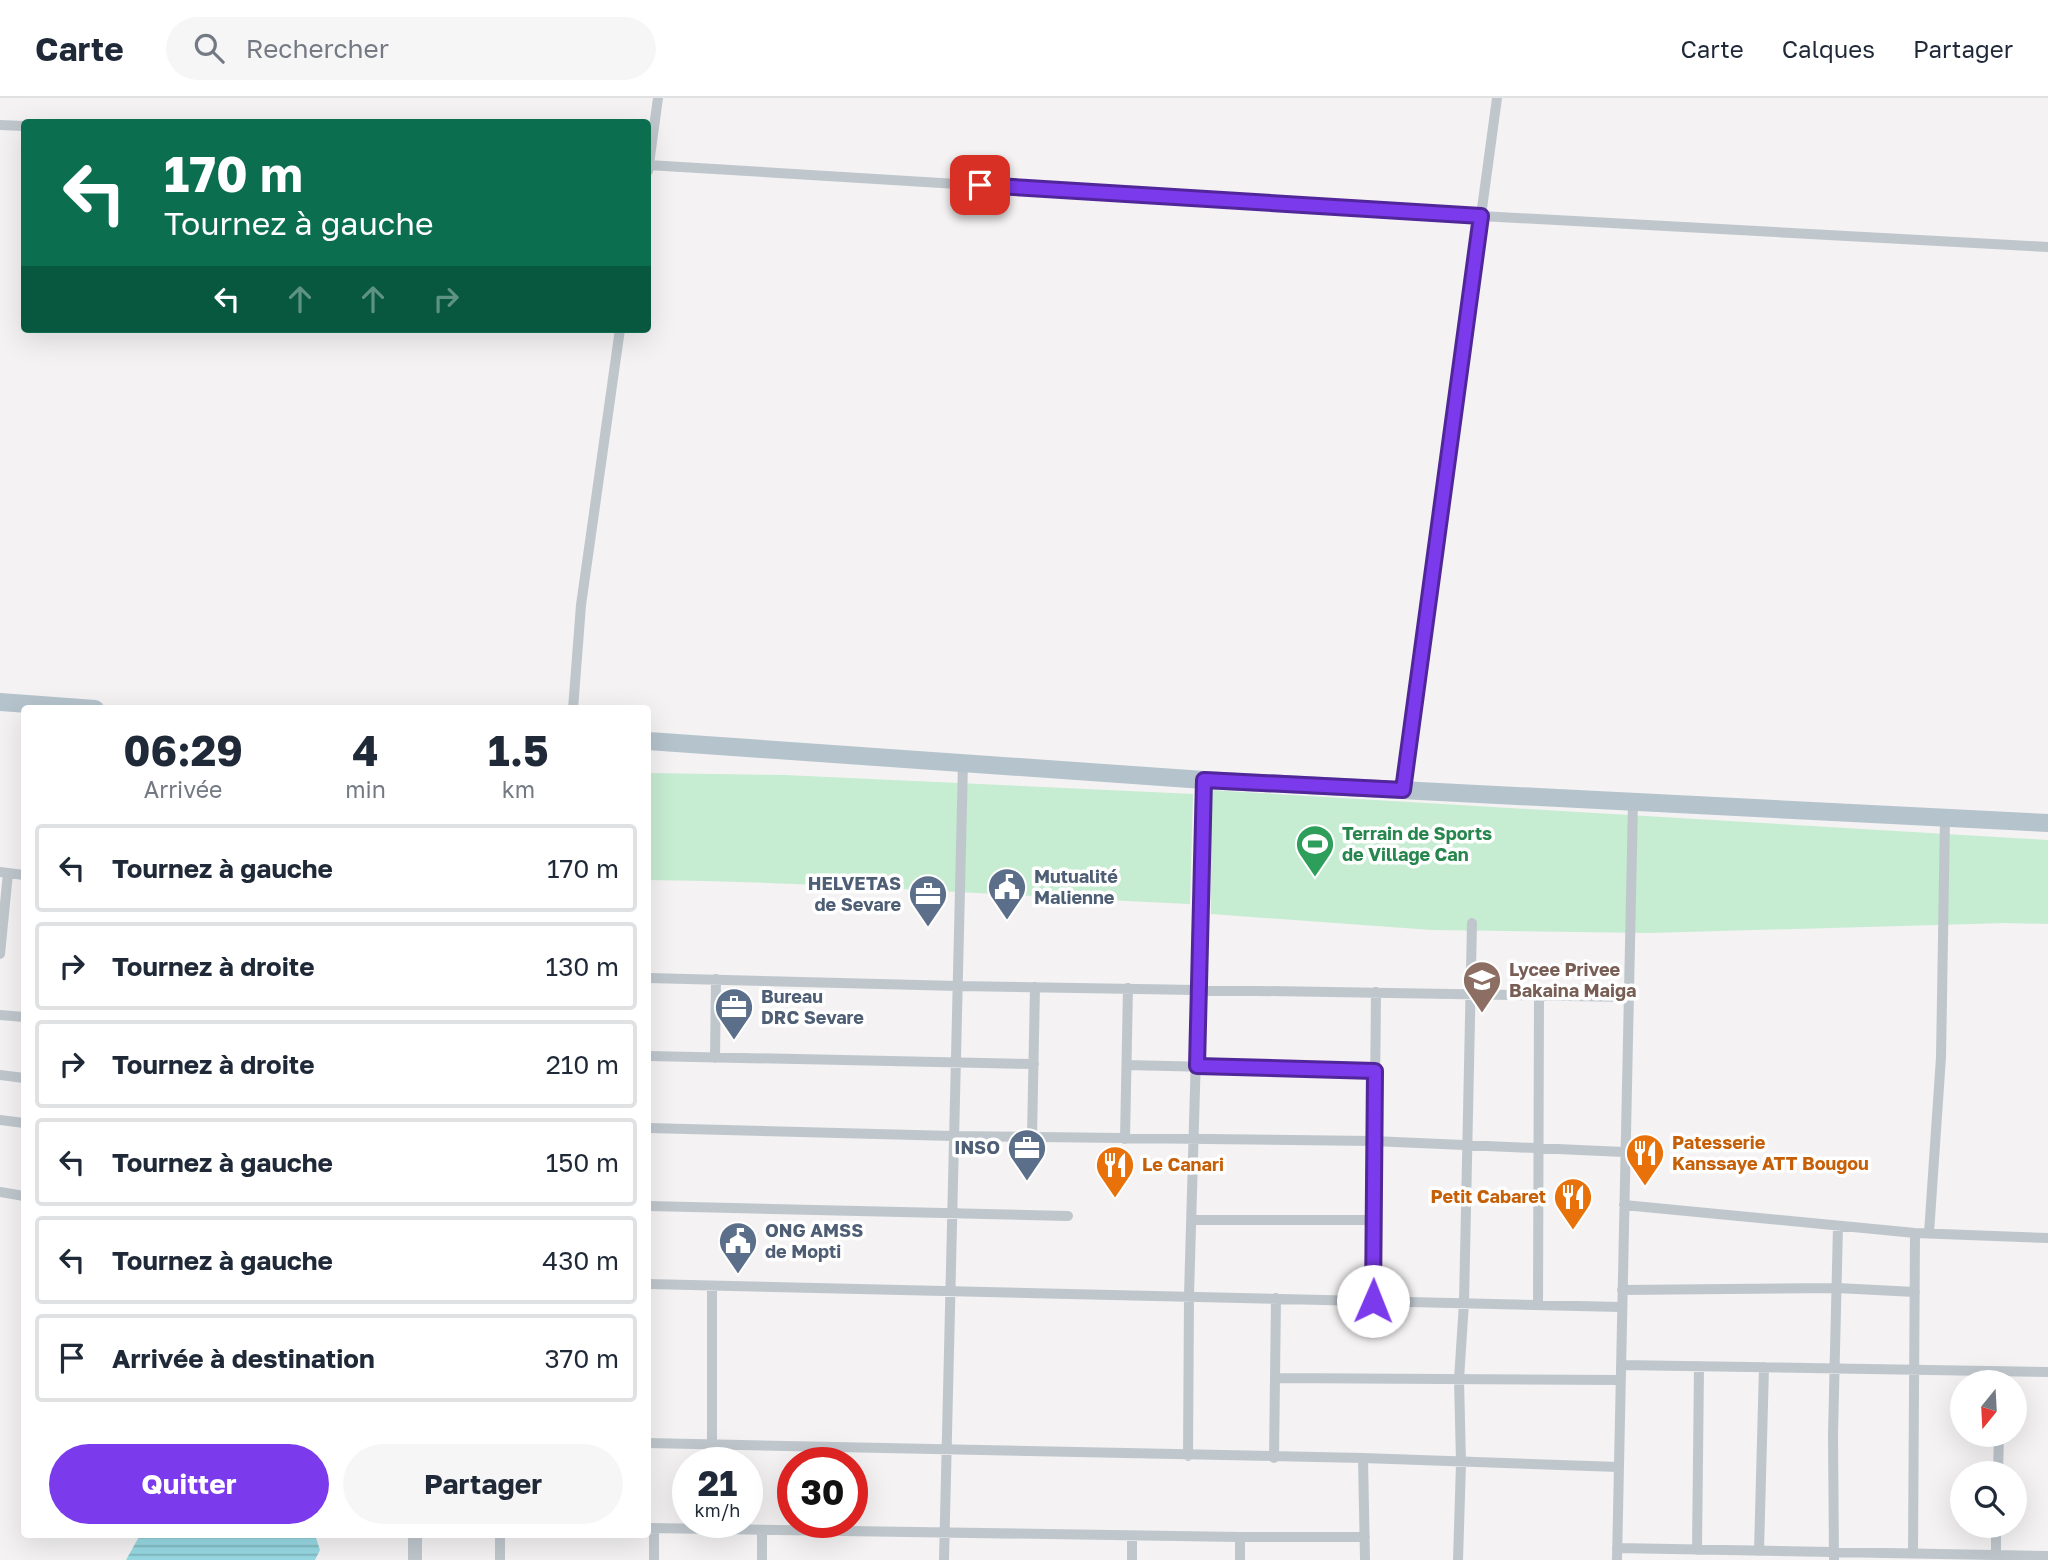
<!DOCTYPE html>
<html lang="fr">
<head>
<meta charset="utf-8">
<style>
	body { margin:0; font-family:"Golos Text",sans-serif; background:#f6f6f7; color:#1f2937; height:100vh; display:flex; flex-direction:column; font-size:26px; white-space:nowrap }
	* { box-sizing:border-box; margin:0 }
	p { font-size:23px; color:#747a83 }
	.icon { flex:none; width:38px; height:38px; fill:none; stroke:currentColor; stroke-width:2; stroke-linecap:round; stroke-linejoin:round }
	.map { position:relative; flex:1; overflow:hidden }
	.drawer { position:absolute; left:21px; top:607px; width:630px; height:833px; display:flex; flex-direction:column; background:#fff; border-radius:7px; box-shadow:0 7px 28px #0002 }
	.drawer>* { flex:none }
	.top-card { position:absolute; left:21px; top:21px; width:630px; height:214px; border-radius:7px; box-shadow:0 7px 28px #0002; background:#0b6e4f; color:#fff; overflow:hidden }
	.needle { width:46px; rotate:198deg }
	.controls { position:absolute; left:1950px; top:1272px; display:grid; gap:14px }
	.controls a { display:grid; place-items:center; width:77px; height:77px; border-radius:50%; background:#fff; box-shadow:0 7px 28px #0002; font-size:35px }
	.speed { position:absolute; left:672px; top:1349px; display:flex; gap:14px; font-size:35px; font-weight:700; text-align:center }
	.speed>* { display:grid; place-content:center; width:91px; height:91px; border-radius:50%; background:#fff; box-shadow:0 7px 28px #0002; line-height:1 }
	.speed small { font-size:18px; font-weight:400 }
	.speed .limit { border:10px solid #d22; background:#fff; color:#111 }
	.pin { position:absolute; display:grid; place-items:center; width:60px; height:60px; color:#fff; margin:-30px; border-radius:14px; box-shadow:0 4px 10px #0006 }
	.me { position:absolute; width:77px; margin:-38px; rotate:1deg; stroke-linejoin:round; filter:drop-shadow(0 0 5px #0008) }
	.turn { display:flex; align-items:center; gap:24px; height:147px; padding:0 28px; font-size:32px }
	.turn .icon { width:91px; height:91px; stroke-width:2.5 }
	.turn b { display:block; font-size:49px; line-height:60px }
	.lanes { display:flex; align-items:center; height:66px; padding:0 28px; background:#0003; justify-content:center; gap:35px; direction:ltr }
	.lanes .off { opacity:.35 }
	.eta { display:flex; justify-content:space-evenly; align-items:center; height:119px; text-align:center }
	.eta b { font-size:42px; font-weight:700; line-height:49px }
	.action { display:flex; gap:14px; margin-top:auto; padding:14px 28px }
	.action a { flex:1; height:80px; border-radius:42px; background:#7c3aed; color:#fff; font-size:28px; font-weight:700; line-height:80px; text-align:center }
	.action a+a { background:#f6f6f7; color:#1f2937 }
	ul { padding:0; list-style:none }
	li { display:flex; align-items:center; gap:21px; height:88px; margin:0 14px 10px; padding:0 14px; border:4px solid #e0e1e3; border-radius:7px }
	li div { flex:1 }
	li b { display:block; font-size:26px }
	li em { font-style:normal }
	header { display:flex; align-items:center; gap:42px; box-sizing:border-box; height:98px; padding:0 35px; background:#fff; border-bottom:2px solid #e0e1e3 }
	header strong { font-size:33px }
	nav { display:flex; gap:38px; margin-inline-start:auto; font-size:24px }
	.search { width:490px; height:63px; background:#f6f6f7; display:flex; align-items:center; gap:18px; box-sizing:border-box; padding:0 24px; border-radius:38px; color:#747a83; font-size:26px }
	.map>svg:first-child { display:block }
</style>
</head>
<body>
<header>
<strong>Carte</strong>
<div class="search"><svg class="icon" aria-label="search" viewBox="0 0 24 24"><circle cx="10" cy="10" r="6"/><path d="M15 15l6 6"/></svg>Rechercher</div>
<nav><a>Carte</a><a>Calques</a><a>Partager</a></nav>
</header>
<div class="map">
<svg width="2048" height="1462" viewBox="0 0 2048 1462">
	<defs>
		<pattern id="water-rules" width="6" height="5" patternUnits="userSpaceOnUse" patternTransform="scale(1.75)"><rect width="6" height="5" fill="#98dae4"/><path d="M0 2.5h6" fill="none" stroke="#7eb4bc"/></pattern>
	</defs>
	<rect width="100%" height="100%" fill="#f4f2f2"/>
	<path fill="#c6ecd2" d="M648,675l136,2 409,19 -3,110c-181,-8 -362,-22 -542,-24z
		M1209,692l839,50v84l-42,-1 -357,10 -217,-3 -221,-16z"/>
	<path fill="url(#water-rules)" d="M140,1437h175l5,15 -5,10h-189z"/>
	<g fill="none" stroke-linecap="round" stroke-linejoin="round">
		<path stroke="#bfc7cd" stroke-width="10" d="M0,27l24,1
			M648,67l833,51 567,31
			M648,73l10,-73
			M573,611l8,-104 39,-276
			M1403,692l94,-692
			M0,774l24,3
			M0,856l8,-81
			M648,880l310,8 671,11
			M0,917l24,2
			M648,958l386,8
			M715,960l1,-79
			M1127,967l248,6
			M0,977l24,3
			M0,1022l24,3
			M648,1030l305,8 420,5 251,11
			M1032,1039l3,-150
			M1125,1041l3,-151
			M0,1094l24,4
			M1624,1107l291,28 133,5
			M648,1108l420,10
			M1192,1122h181
			M1929,1135l12,-176 4,-239
			M648,1186l973,23
			M712,1188v177
			M1622,1192l215,-2 78,4
			M1373,1203l3,-309
			M1538,1207l1,-310
			M1621,1267l427,7
			M1275,1280l345,2
			M648,1345l715,15 255,9
			M1188,1358l1,-161 15,-515
			M1274,1360l2,-160
			M1363,1360l2,102
			M1998,1376l1,-39
			M648,1430l592,9h125
			M654,1430v32
			M1132,1438v24
			M1617,1450l431,8
			M1697,1452l2,-184
			M1759,1453l5,-184
			M1913,1455l2,-320
			M1996,1457v-29
			M500,1462v-25
			M762,1462v-30
			M944,1462l19,-797
			M1240,1462v-23
			M1458,1462l3,-97 -2,-84 5,-76 8,-380
			M1617,1462l16,-758
			M1834,1462l-1,-126 5,-208"/>
		<path stroke="#bfc7cd" stroke-width="14" d="M415,1462v-25"/>
		<path stroke="#b5c3cd" stroke-width="18" d="M0,604l95,7
			M648,643l556,39 844,43"/>
	</g>
	<g fill="none" stroke-linecap="round" stroke-linejoin="round">
		<g stroke="#51269a" stroke-width="18">
			<path id="route" d="M980,87l501,31 -78,574 -199,-10 -7,286 178,5 -2,230"/>
		</g>
		<use href="#route" stroke="#7c3aed" stroke-width="12"/>
	</g>
	<defs>
		<g id="stadium-pin" transform="scale(2.0125)"><path d="M0 17L-7.5 6A9.5 9.5 0 1 1 7.5 6Z" fill="#2e9e5b" stroke="#fff"/><path d="M0-5a6.5 5 0 1 0 0 10a6.5 5 0 1 0 0-10ZM-3.5-1.8h7v3.6h-7Z" fill="#fff"/></g>
		<g id="civic-pin" transform="scale(2.0125)"><path d="M0 17L-7.5 6A9.5 9.5 0 1 1 7.5 6Z" fill="#5c6f8a" stroke="#fff"/><path d="M-.6-6.5H3V-4.5H.6V-3L4-1V1h2V6H-6V1h2V-1L-.6-3ZM-1.2 2.5V6h2.4V2.5Z" fill="#fff"/></g>
		<g id="office-pin" transform="scale(2.0125)"><path d="M0 17L-7.5 6A9.5 9.5 0 1 1 7.5 6Z" fill="#5c6f8a" stroke="#fff"/><path d="M-6-3h4V-5.5h4V-3h4V5H-6ZM-1-4.5V-3h2v-1.5ZM-6 0V1H6V0Z" fill="#fff"/></g>
		<g id="school-pin" transform="scale(2.0125)"><path d="M0 17L-7.5 6A9.5 9.5 0 1 1 7.5 6Z" fill="#8d6e63" stroke="#fff"/><path d="M0-5L7-2L0 1L-7-2ZM-4 1L0 2.5L4 1V4Q0 6-4 4Z" fill="#fff"/></g>
		<g id="restaurant-pin" transform="scale(2.0125)"><path d="M0 17L-7.5 6A9.5 9.5 0 1 1 7.5 6Z" fill="#e8710a" stroke="#fff"/><path d="M-5-6h1v4h1v-4h1v4h1v-4h1v5L-1.5 .5V6h-2V.5L-5-1ZM5-6V6H3V1.5H1.5Q1.5-4 5-6Z" fill="#fff"/></g>
	</defs>
	<g fill-rule="evenodd">
		<use href="#stadium-pin" x="1315" y="746"/>
		<use href="#civic-pin" x="1007" y="789"/>
		<use href="#office-pin" x="928" y="796"/>
		<use href="#school-pin" x="1482" y="882"/>
		<use href="#office-pin" x="734" y="909"/>
		<use href="#office-pin" x="1027" y="1050"/>
		<use href="#restaurant-pin" x="1645" y="1055"/>
		<use href="#restaurant-pin" x="1115" y="1067"/>
		<use href="#restaurant-pin" x="1573" y="1099"/>
		<use href="#civic-pin" x="738" y="1143"/>
	</g>
	<g text-anchor="middle" stroke-width="7" stroke-linejoin="round" paint-order="stroke">
		<g font-size="18" font-weight="bold" fill="#27864d" stroke="#fff" text-anchor="start">
			<text x="1342" y="742">Terrain de Sports<tspan x="1342" dy="21">de Village Can</tspan></text>
		</g>
		<g font-size="18" font-weight="bold" fill="#4e5e75" stroke="#fff" text-anchor="start">
			<text x="1034" y="785">Mutualité<tspan x="1034" dy="21">Malienne</tspan></text>
			<text x="901" y="792" text-anchor="end">HELVETAS<tspan x="901" dy="21">de Sevare</tspan></text>
			<text x="761" y="905">Bureau<tspan x="761" dy="21">DRC Sevare</tspan></text>
			<text x="1000" y="1056" text-anchor="end">INSO</text>
			<text x="765" y="1139">ONG AMSS<tspan x="765" dy="21">de Mopti</tspan></text>
		</g>
		<g font-size="18" font-weight="bold" fill="#785e54" stroke="#fff" text-anchor="start">
			<text x="1509" y="878">Lycee Privee<tspan x="1509" dy="21">Bakaina Maiga</tspan></text>
		</g>
		<g font-size="18" font-weight="bold" fill="#c56008" stroke="#fff" text-anchor="start">
			<text x="1672" y="1051">Patesserie<tspan x="1672" dy="21">Kanssaye ATT Bougou</tspan></text>
			<text x="1142" y="1073">Le Canari</text>
			<text x="1546" y="1105" text-anchor="end">Petit Cabaret</text>
		</g>
	</g>
</svg>
<div class="controls">
<a><svg class="needle" viewBox="-14 -14 28 28"><path d="M0-13l5 13h-10z" fill="#e53935"/><path d="M0 13l5-13h-10z" fill="#747a83"/></svg></a>
<a><svg class="icon" aria-label="search" viewBox="0 0 24 24"><circle cx="10" cy="10" r="6"/><path d="M15 15l6 6"/></svg></a>
</div>
<div class="speed"><div>21<small>km/h</small></div><div class="limit">30</div></div>
<div class="pin" style="left:980px;top:87px;background:#d93025"><svg class="icon" aria-label="arrive" viewBox="0 0 24 24"><path d="M6 21V4h12l-3 4 3 4H6"/></svg></div>
<svg class="me" style="left:1373px;top:1203px" viewBox="-20 -20 40 40"><circle r="19" fill="#fff"/><path d="M0-13L10 11 0 6-10 11z" fill="#7c3aed"/></svg>
<div class="top-card">
<div class="turn"><svg class="icon" aria-label="left" viewBox="0 0 24 24"><path d="M17 20v-9H6M10 6l-5 5 5 5"/></svg><div><b>170 m</b>Tournez à gauche</div></div>
<div class="lanes"><svg class="icon" aria-label="left" viewBox="0 0 24 24"><path d="M17 20v-9H6M10 6l-5 5 5 5"/></svg><svg class="icon off" aria-label="ahead" viewBox="0 0 24 24"><path d="M12 20V5M6 11l6-6 6 6"/></svg><svg class="icon off" aria-label="ahead" viewBox="0 0 24 24"><path d="M12 20V5M6 11l6-6 6 6"/></svg><svg class="icon off" aria-label="right" viewBox="0 0 24 24"><path d="M7 20v-9h11M14 6l5 5-5 5"/></svg></div>
</div>
<section class="drawer">
<div class="eta">
<div><b>06:29</b><p>Arrivée</p></div>
<div><b>4</b><p>min</p></div>
<div><b>1.5</b><p>km</p></div>
</div>
<ul>
<li><svg class="icon" aria-label="left" viewBox="0 0 24 24"><path d="M17 20v-9H6M10 6l-5 5 5 5"/></svg><div><b>Tournez à gauche</b></div><em>170 m</em></li>
<li><svg class="icon" aria-label="right" viewBox="0 0 24 24"><path d="M7 20v-9h11M14 6l5 5-5 5"/></svg><div><b>Tournez à droite</b></div><em>130 m</em></li>
<li><svg class="icon" aria-label="right" viewBox="0 0 24 24"><path d="M7 20v-9h11M14 6l5 5-5 5"/></svg><div><b>Tournez à droite</b></div><em>210 m</em></li>
<li><svg class="icon" aria-label="left" viewBox="0 0 24 24"><path d="M17 20v-9H6M10 6l-5 5 5 5"/></svg><div><b>Tournez à gauche</b></div><em>150 m</em></li>
<li><svg class="icon" aria-label="left" viewBox="0 0 24 24"><path d="M17 20v-9H6M10 6l-5 5 5 5"/></svg><div><b>Tournez à gauche</b></div><em>430 m</em></li>
<li><svg class="icon" aria-label="arrive" viewBox="0 0 24 24"><path d="M6 21V4h12l-3 4 3 4H6"/></svg><div><b>Arrivée à destination</b></div><em>370 m</em></li>
</ul>
<div class="action"><a>Quitter</a><a>Partager</a></div>
</section>
</div>
</body>
</html>
